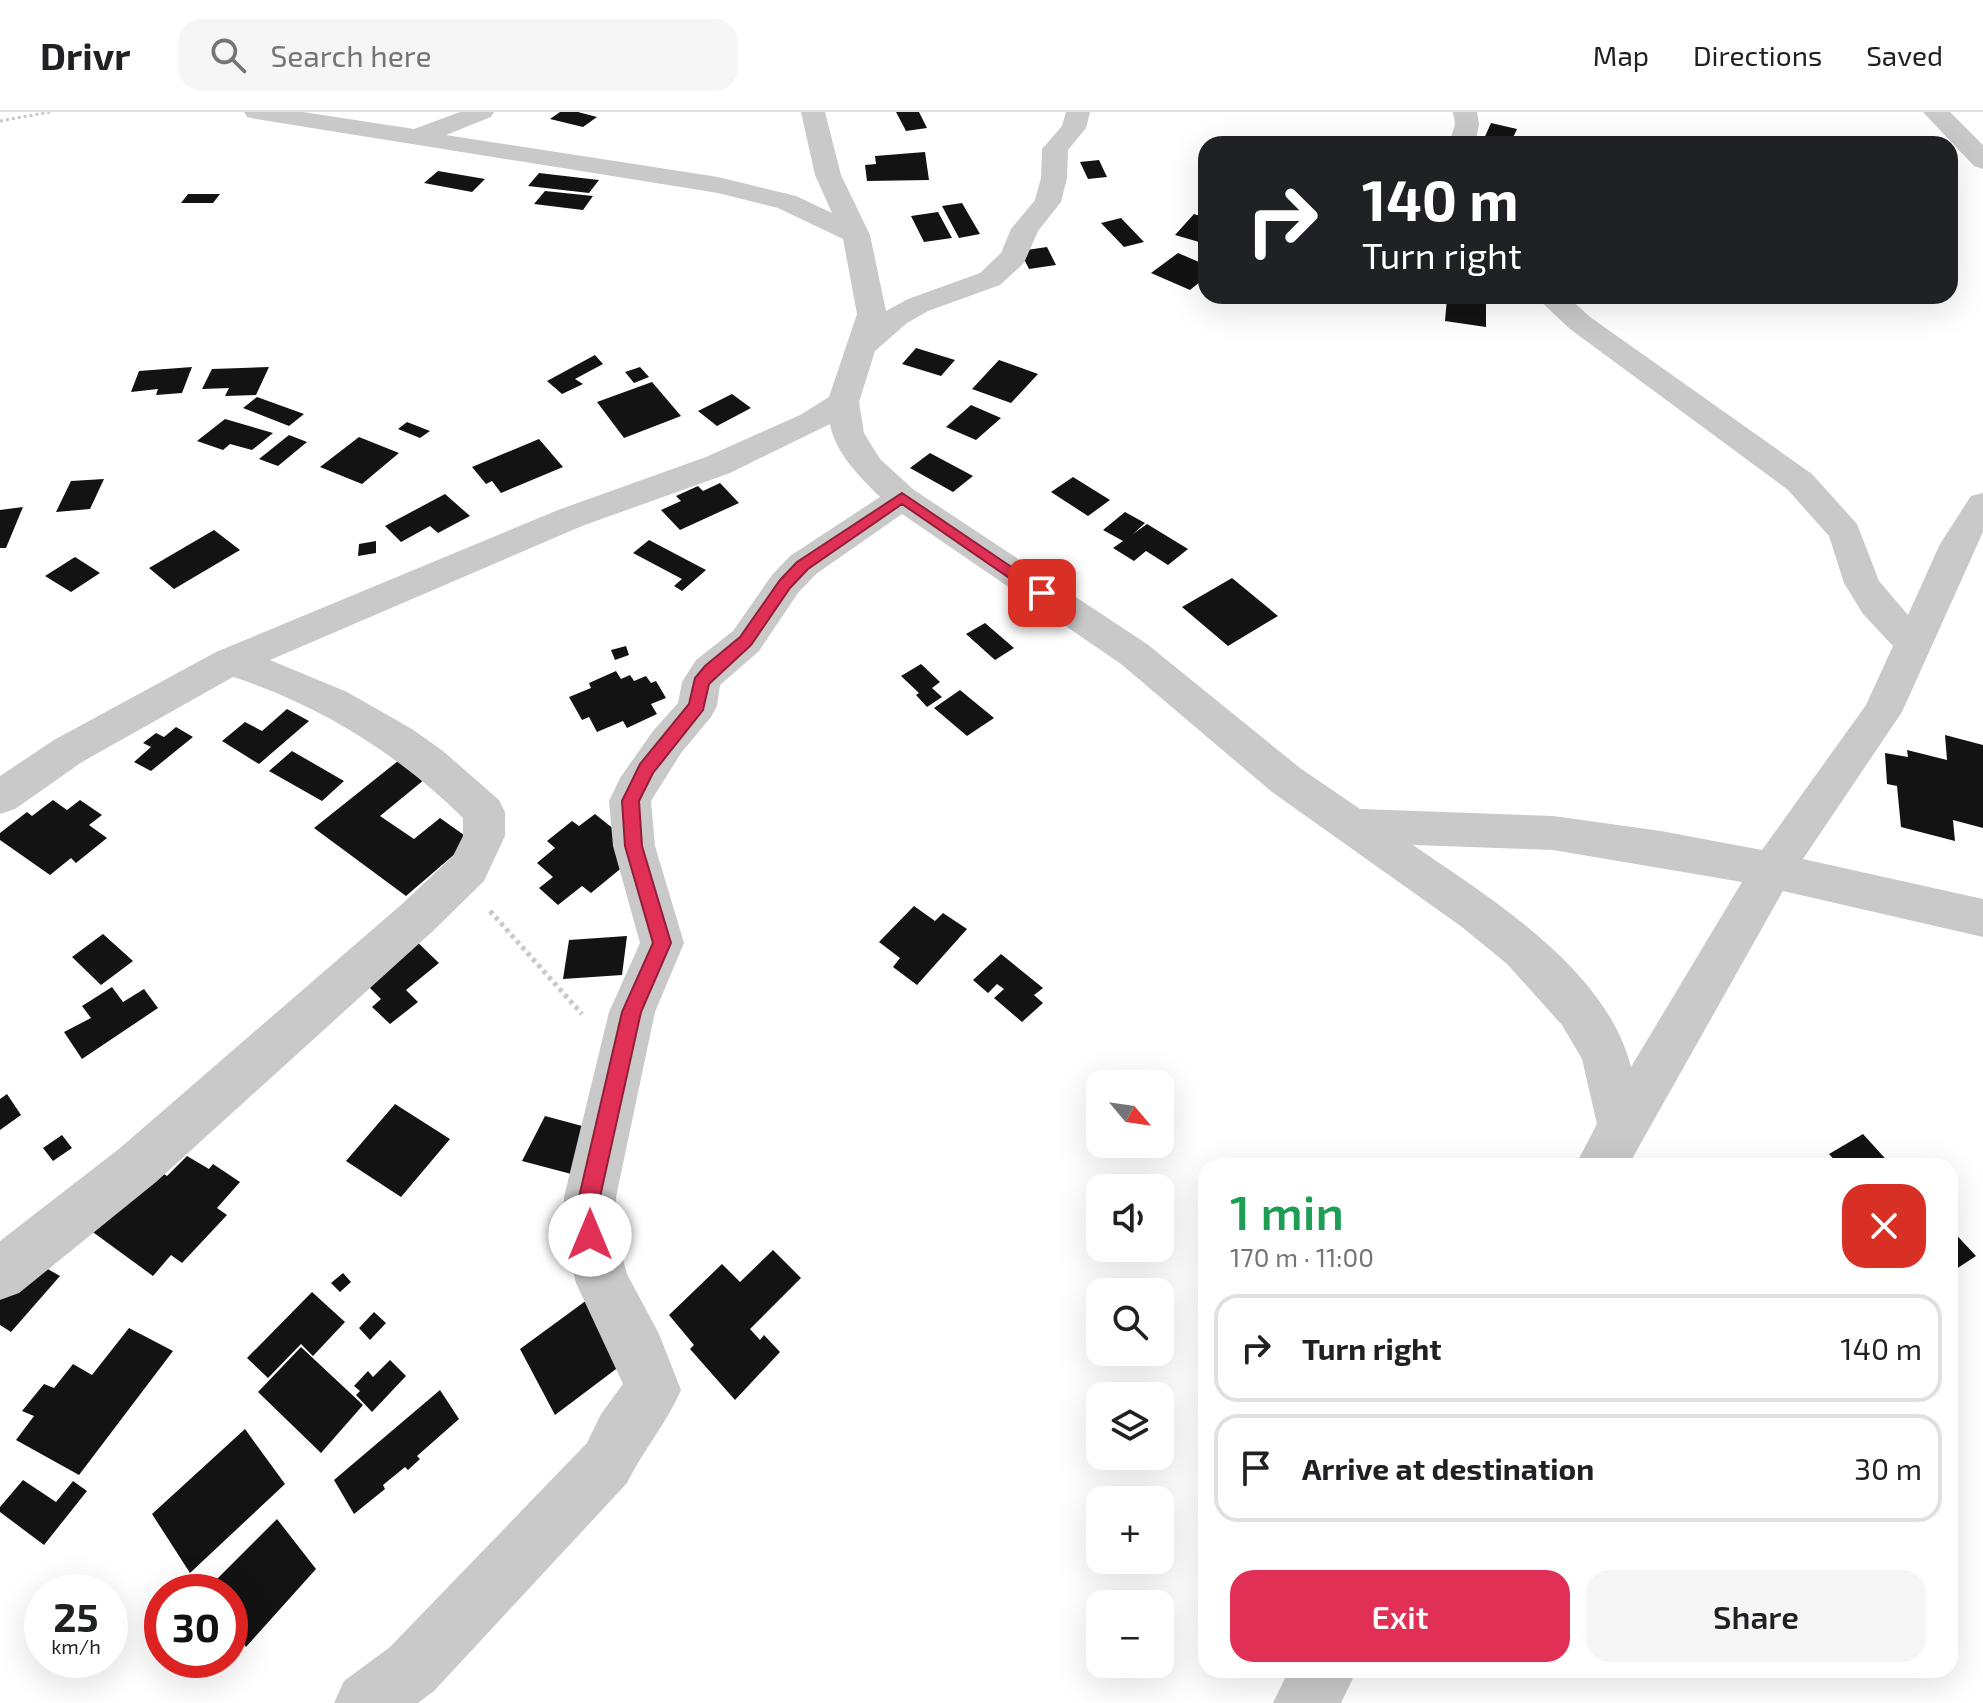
<!DOCTYPE html>
<html lang="en">
<head>
<meta charset="utf-8">
<style>
	body { margin:0; font-family:"Exo 2",sans-serif; background:#f6f6f6; color:#202124; height:100vh; display:flex; flex-direction:column; font-size:30px; white-space:nowrap }
	* { box-sizing:border-box; margin:0 }
	p { font-size:26px; color:#757577 }
	.icon { flex:none; width:44px; height:44px; fill:none; stroke:currentColor; stroke-width:2; stroke-linecap:round; stroke-linejoin:round }
	.map { position:relative; flex:1; overflow:hidden }
	.drawer { position:absolute; left:1198px; top:1046px; width:760px; height:520px; display:flex; flex-direction:column; background:#fff; border-radius:24px; box-shadow:0 8px 32px #0002 }
	.drawer>* { flex:none }
	.banner { position:absolute; left:1198px; top:24px; width:760px; height:168px; border-radius:24px; box-shadow:0 8px 32px #0002; background:#202124; color:#fff; overflow:hidden }
	.needle { width:52px; rotate:119deg }
	.controls { position:absolute; left:1086px; top:958px; display:grid; gap:16px }
	.controls a { display:grid; place-items:center; width:88px; height:88px; border-radius:16px; background:#fff; box-shadow:0 8px 32px #0002; font-size:40px }
	.speed { position:absolute; left:24px; top:1462px; display:flex; gap:16px; font-size:40px; font-weight:700; text-align:center }
	.speed>* { display:grid; place-content:center; width:104px; height:104px; border-radius:50%; background:#fff; box-shadow:0 8px 32px #0002; line-height:1 }
	.speed small { font-size:20px; font-weight:400 }
	.speed .limit { border:12px solid #d22; background:#fff; color:#111 }
	.pin { position:absolute; display:grid; place-items:center; width:68px; height:68px; color:#fff; margin:-34px; border-radius:16px; box-shadow:0 4px 12px #0006 }
	.me { position:absolute; width:88px; margin:-44px; rotate:0deg; stroke-linejoin:round; filter:drop-shadow(0 0 6px #0008) }
	.turn { display:flex; align-items:center; gap:28px; height:168px; padding:0 32px; font-size:36px }
	.turn .icon { width:104px; height:104px; stroke-width:2.5 }
	.turn b { display:block; font-size:56px; line-height:68px }
	.round { display:grid; place-items:center; flex:none; width:84px; height:84px; border-radius:24px; background:#f6f6f6 }
	.summary { display:flex; align-items:center; justify-content:space-between; height:136px; padding:0 32px }
	h1 { font-size:48px; font-weight:600; line-height:60px; color:#1e9e55 }
	.action { display:flex; gap:16px; margin-top:auto; padding:16px 32px }
	.action a { flex:1; height:92px; border-radius:24px; background:#e13055; color:#fff; font-size:32px; font-weight:600; line-height:92px; text-align:center }
	.action a+a { background:#f6f6f6; color:#202124 }
	ul { padding:0; list-style:none }
	li { display:flex; align-items:center; gap:24px; height:108px; margin:0 16px 12px; padding:0 16px; border:4px solid #e0e0e0; border-radius:24px }
	li div { flex:1 }
	li b { display:block; font-size:30px }
	li em { font-style:normal }
	header { display:flex; align-items:center; gap:48px; box-sizing:border-box; height:112px; padding:0 40px; background:#fff; border-bottom:2px solid #e0e0e0 }
	header strong { font-size:38px }
	nav { display:flex; gap:44px; margin-inline-start:auto; font-size:28px }
	.search { width:560px; height:72px; background:#f6f6f6; display:flex; align-items:center; gap:20px; box-sizing:border-box; padding:0 28px; border-radius:24px; color:#757577; font-size:30px }
	.map>svg:first-child { display:block }
</style>
</head>
<body>
<header>
<strong>Drivr</strong>
<div class="search"><svg class="icon" aria-label="search" viewBox="0 0 24 24"><circle cx="10" cy="10" r="6"/><path d="M15 15l6 6"/></svg>Search here</div>
<nav><a>Map</a><a>Directions</a><a>Saved</a></nav>
</header>
<div class="map">
<svg width="1983" height="1591" viewBox="0 0 1983 1591">
	<rect width="100%" height="100%" fill="#fff"/>
	<path fill="#131313" d="M560,0h18l19,5 -14,10 -33,-8z
		M896,0h23l8,16 -21,3z
		M1491,11l26,6 -7,15 -27,-3z
		M925,40l4,28 -62,1 -2,-16 11,-1 -1,-8z
		M1099,48l8,17 -19,2 -8,-17z
		M438,59l47,8 -13,13 -48,-9z
		M539,61l60,7 -10,13 -61,-7z
		M545,79l48,5 -10,14 -49,-6z
		M188,82h32l-7,9h-32z
		M962,91l18,31 -21,4 -17,-32z
		M938,100l14,26 -28,4 -13,-26z
		M1194,102l12,4v26l-31,-9z
		M1121,106l23,24 -20,5 -23,-24z
		M1047,135l9,18 -27,4 -9,-18z
		M1178,141l28,12v12l-16,13 -39,-17z
		M1447,186l39,6v23l-41,-6z
		M916,236l39,12 -14,16 -39,-12z
		M595,243l8,9 -28,15 8,5 -21,10 -15,-13z
		M999,248l39,14 -27,29 -39,-14z
		M192,255l-10,26 -26,2 2,-6 -27,3 8,-21z
		M269,255l-13,28 -31,1 4,-8 -27,1 10,-20z
		M640,255l9,10 -15,6 -9,-11z
		M652,270l29,34 -57,22 -27,-36z
		M732,282l19,14 -34,18 -19,-15z
		M257,285l47,17 -15,12 -46,-18z
		M971,293l30,13 -25,22 -30,-13z
		M225,307l48,14 -21,17 -22,-6 -7,6 -26,-9z
		M407,310l23,9 -10,7 -22,-9z
		M289,323l18,7 -29,24 -19,-7z
		M359,325l40,16 -37,31 -42,-17z
		M539,327l24,28 -62,26 -9,-12 -6,3 -14,-17z
		M930,341l43,23 -20,16 -43,-24z
		M1073,365l37,23 -22,16 -37,-24z
		M104,367l-14,30 -34,3 15,-31z
		M720,371l19,20 -59,27 -19,-20 20,-9 -5,-5 22,-10 5,5z
		M445,382l25,22 -32,17 -8,-7 -29,16 -16,-16z
		M23,395l-17,41h-6v-38z
		M1125,400l20,11 -12,11 14,-10 41,25 -20,16 -22,-14 -12,10 -21,-13 10,-7 -20,-11z
		M214,418l26,20 -66,39 -25,-21z
		M649,428l57,30 -24,21 -8,-5 8,-7 -49,-26z
		M376,429v12l-18,3 1,-12z
		M75,445l25,16 -29,19 -26,-16z
		M1232,466l46,38 -50,30 -46,-39z
		M985,511l29,25 -19,12 -29,-26z
		M626,534l3,9 -14,5 -4,-10z
		M921,552l19,18 -8,6 10,9 -15,10 -11,-12 3,-2 -18,-17z
		M616,559l5,8 9,-4 4,6 12,-5 5,7 5,-2 10,17 -15,6 6,10 -30,14 -4,-7 -26,11 -8,-15 -7,3 -13,-23 22,-9 -2,-5z
		M960,578l34,28 -27,18 -33,-28z
		M287,597l22,12 -50,43 -37,-23 23,-19 17,9z
		M176,615l17,10 -42,34 -17,-9 17,-15 -8,-4 13,-10 8,4z
		M1945,623l38,10v83l-30,-8 2,21 -54,-14 -4,-41 -10,-2 -2,-31 23,4 -1,-7 40,10z
		M292,639l52,30 -22,20 -53,-30z
		M403,645l27,18 -50,41 34,23 26,-21 31,22 -65,56 -92,-68z
		M53,688l14,10 13,-10 22,15 -13,10 18,13 -31,25 -5,-5 -21,17 -50,-35v-7l27,-21 5,4z
		M595,702l35,28v19l-39,32 -9,-7 -24,19 -19,-17 14,-11 -16,-14 18,-15 -8,-7 25,-20 7,5z
		M914,794l21,15 8,-8 24,16 -50,56 -24,-18 7,-9 -21,-16z
		M103,822l30,27 -32,24 -29,-28z
		M627,824l-5,39 -59,4 6,-39z
		M412,825l27,26 -33,27 12,12 -28,22 -18,-17 9,-8 -21,-21z
		M1001,842l42,34 -9,7 9,8 -21,19 -28,-24 10,-9 -7,-5 -9,9 -15,-13z
		M112,875l11,15 21,-13 14,19 -76,51 -18,-27 27,-14 -9,-12z
		M7,982l14,21 -21,15v-31z
		M395,992l55,35 -49,58 -55,-36z
		M545,1004l52,14 -22,45 -53,-14z
		M1863,1022l29,32h-52l-11,-12z
		M62,1023l10,13 -19,13 -10,-13z
		M187,1044l22,13 4,-5 27,18 -23,26 10,7 -45,48 -11,-8 -18,21 -63,-46 62,-64 15,10z
		M1950,1116l26,28 -26,17z
		M773,1138l28,28 -51,51 10,11 4,-5 16,17 -45,48 -45,-51 4,-4 -25,-30 53,-51 18,18z
		M39,1152l21,12 -49,56 -11,-7v-36z
		M343,1161l8,9 -11,10 -9,-9z
		M312,1180l33,30 -32,34 -12,-12 -33,34 -21,-20z
		M591,1185l37,63 -73,55 -35,-66z
		M374,1200l12,11 -16,17 -11,-12z
		M129,1216l44,23 -94,124 -63,-35 18,-24 -12,-5 22,-27 10,4 19,-24 19,11z
		M301,1235l62,58 -42,48 -63,-61z
		M390,1248l16,16 -34,36 -16,-17 4,-4 -6,-5 14,-15 5,6z
		M440,1278l19,29 -42,37 3,3 -12,11 -3,-3 -22,18 2,4 -31,25 -20,-34z
		M245,1317l40,55 -95,89 -38,-59z
		M23,1368l33,22 17,-21 14,10 -43,54 -44,-33v-5z
		M277,1407l39,50 -70,78 -16,-22v-33h-26z"/>
	<g fill="none" stroke-linecap="round" stroke-linejoin="round">
		<path stroke="#c9c9c9" stroke-width="3" stroke-dasharray="3 3" stroke-linecap="butt" d="M0,9l50,-9"/>
		<path stroke="#c9c9c9" stroke-width="5" stroke-dasharray="4 4" stroke-linecap="butt" d="M490,799l92,103"/>
		<path fill="#c9c9c9" fill-rule="evenodd" d="M244,0h59l111,17 46,-17h34l-3,5 -45,18 272,42 78,19 36,17 -17,-38 -14,-63h24l16,63 29,60 16,76 22,-12 72,-26 21,-20 10,-24 24,-29 6,-22 1,-29 20,-23 4,-14h24l-4,16 -18,22 -1,28 -6,24 -23,29 -14,32 -24,22 -72,26 -21,12 -32,28 -16,51 5,31 16,26 34,31 233,154 153,124 60,41 193,7 108,15 101,19 104,-145 27,-59 -30,-32 -19,-31 -15,-47 -41,-46 -218,-161 -35,-33h32l23,21 222,157 45,50 22,57 29,34 32,-71 31,-48 12,-3v39l-81,180 -99,147 180,40v38l-200,-46 -155,275h-53l22,-42 -15,-65 -20,-34 -55,-61 -45,-37 -190,-135 -151,-128 -219,-150 -86,60 -18,19 -39,58 -39,34 -3,21 -6,11 -30,36 -30,48 4,45 29,97 -29,69 -39,185v38l11,39 32,60 22,56c-14,33 -38,60 -54,93l-193,208 -16,12h-84l10,-22 46,-34 197,-204 14,-29 22,-30 -47,-101 -12,-48v-38l45,-185 31,-69 -27,-97 -4,-45 11,-23 33,-47 25,-28 4,-21 14,-22 37,-29 39,-56 18,-19 90,-59c-20,-20 -45,-44 -50,-73l-100,49 -148,53 -312,134 77,32 65,37 31,22 56,49 6,12v24l-21,45 -50,49 -278,252 -137,111 -19,7v-59l120,-93 282,-244 51,-48 10,-20v-18c-65,-64 -143,-113 -230,-141l-151,85 -67,47 -15,5v-38l54,-36 162,-88 342,-142 148,-53 94,-42 29,-18 28,-83 -14,-75 -65,-31 -60,-15 -462,-74 -9,-2zM1413,733l140,5 189,32 -111,185c-25,-99 -140,-168 -218,-222z
			M1453,0h24l2,12 -4,20h-26l6,-20z
			M1923,0h27l33,33v24l-9,-3z
			M1289,1558h68l-16,33h-68z"/>
	</g>
	<path fill="#e13055" stroke="#921f37" stroke-width="2" d="M902,381l148,100 -3,4h-10l-135,-93 -94,65 -18,19 -39,57 -42,39 -6,26 -50,63 -14,28 3,45 29,97 -30,69 -41,185 1,38 -4,8 -7,3 -8,-3 -3,-8v-38l43,-185 31,-69 -28,-97 -3,-45 18,-37 49,-60 6,-26 10,-12 35,-29 40,-57 17,-18z"/>
</svg>
<div class="controls">
<a><svg class="needle" viewBox="-14 -14 28 28"><path d="M0-13l5 13h-10z" fill="#e53935"/><path d="M0 13l5-13h-10z" fill="#757577"/></svg></a>
<a><svg class="icon" aria-label="sound" viewBox="0 0 24 24"><path d="M4 9h4l5-4v14l-5-4H4zM17 9q2 3 0 6"/></svg></a>
<a><svg class="icon" aria-label="search" viewBox="0 0 24 24"><circle cx="10" cy="10" r="6"/><path d="M15 15l6 6"/></svg></a>
<a><svg class="icon" aria-label="layers" viewBox="0 0 24 24"><path d="M12 4l9 5-9 5-9-5zM3 14l9 5 9-5"/></svg></a>
<a>+</a>
<a>−</a>
</div>
<div class="speed"><div>25<small>km/h</small></div><div class="limit">30</div></div>
<div class="pin" style="left:1042px;top:481px;background:#d93025"><svg class="icon" aria-label="arrive" viewBox="0 0 24 24"><path d="M6 21V4h12l-3 4 3 4H6"/></svg></div>
<svg class="me" style="left:590px;top:1123px" viewBox="-20 -20 40 40"><circle r="19" fill="#fff"/><path d="M0-13L10 11 0 6-10 11z" fill="#e13055"/></svg>
<div class="banner">
<div class="turn"><svg class="icon" aria-label="right" viewBox="0 0 24 24"><path d="M7 20v-9h11M14 6l5 5-5 5"/></svg><div><b>140 m</b>Turn right</div></div>
</div>
<section class="drawer">
<div class="summary"><div><h1>1 min</h1><p>170 m · 11:00</p></div><a class="round" style="background:#d93025;color:#fff"><svg class="icon" aria-label="close" viewBox="0 0 24 24"><path d="M6 6l12 12M18 6L6 18"/></svg></a></div>
<ul>
<li><svg class="icon" aria-label="right" viewBox="0 0 24 24"><path d="M7 20v-9h11M14 6l5 5-5 5"/></svg><div><b>Turn right</b></div><em>140 m</em></li>
<li><svg class="icon" aria-label="arrive" viewBox="0 0 24 24"><path d="M6 21V4h12l-3 4 3 4H6"/></svg><div><b>Arrive at destination</b></div><em>30 m</em></li>
</ul>
<div class="action"><a>Exit</a><a>Share</a></div>
</section>
</div>
</body>
</html>
